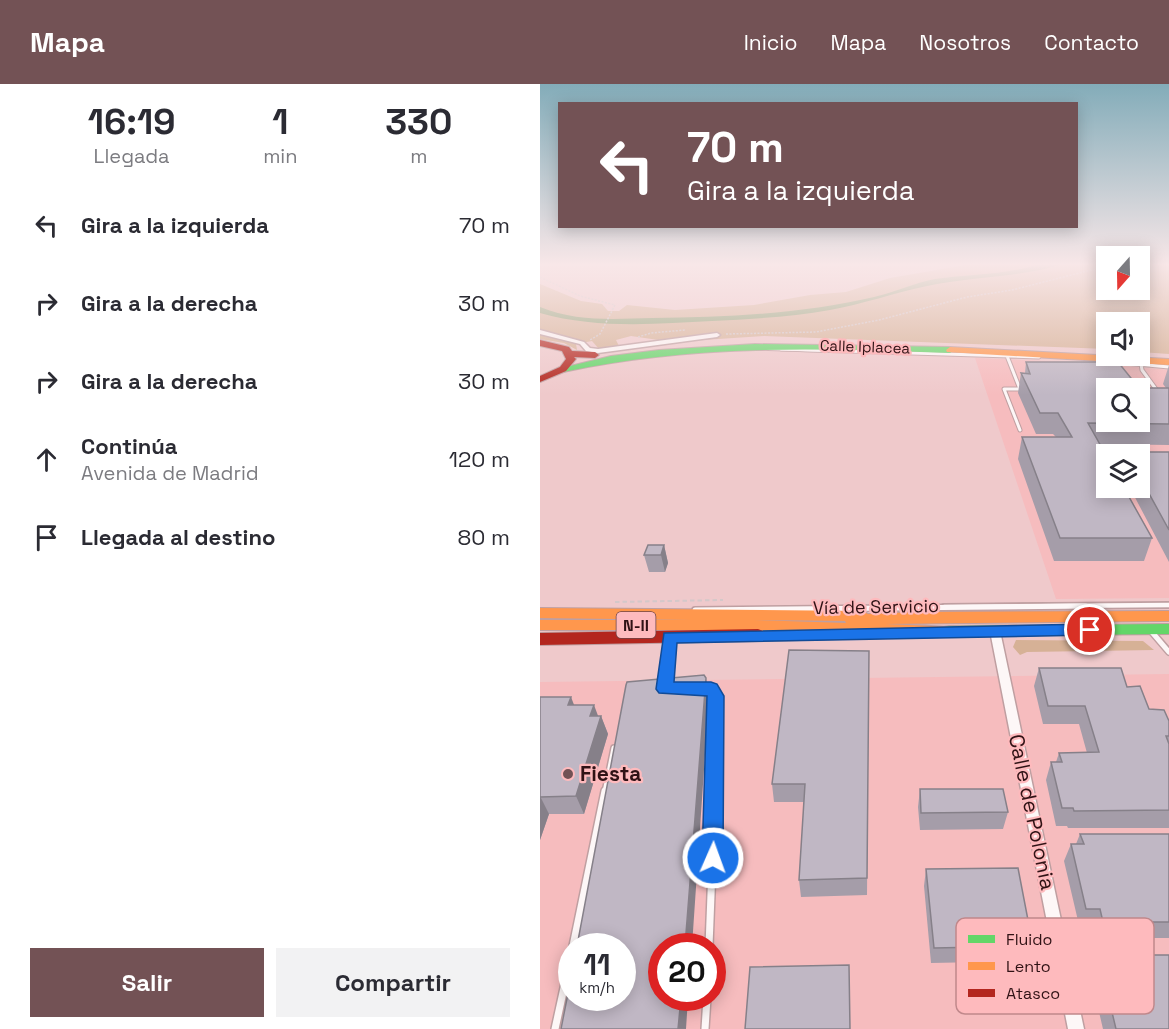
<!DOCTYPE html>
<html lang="es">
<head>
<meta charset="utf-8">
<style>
	body { margin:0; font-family:"Space Grotesk",sans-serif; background:#f2f2f3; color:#2b2b33; height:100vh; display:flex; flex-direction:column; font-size:22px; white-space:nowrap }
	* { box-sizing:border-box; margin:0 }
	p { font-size:20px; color:#7c7c81 }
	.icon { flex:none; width:33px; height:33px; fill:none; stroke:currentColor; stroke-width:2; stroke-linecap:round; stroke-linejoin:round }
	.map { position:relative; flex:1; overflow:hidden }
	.panel { display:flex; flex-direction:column; background:#fff; width:540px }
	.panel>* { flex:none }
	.top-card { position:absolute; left:18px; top:18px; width:520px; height:126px; border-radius:0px; box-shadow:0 3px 15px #0003; background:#735255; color:#fff; overflow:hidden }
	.needle { width:39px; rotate:200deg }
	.buttons { position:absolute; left:556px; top:162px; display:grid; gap:12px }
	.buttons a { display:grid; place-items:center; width:54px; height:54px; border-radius:0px; background:#fff; box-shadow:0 3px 15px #0003; font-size:30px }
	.speed { position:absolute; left:18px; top:849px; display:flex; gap:12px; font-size:30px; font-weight:700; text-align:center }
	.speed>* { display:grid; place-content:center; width:78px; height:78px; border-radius:50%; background:#fff; box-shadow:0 3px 15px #0003; line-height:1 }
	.speed small { font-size:15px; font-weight:400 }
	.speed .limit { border:9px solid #d22; background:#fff; color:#111 }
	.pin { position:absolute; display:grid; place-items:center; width:51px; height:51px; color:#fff; margin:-26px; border:3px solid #fff; border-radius:50%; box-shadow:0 2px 6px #0007 }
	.me { position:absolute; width:66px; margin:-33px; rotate:2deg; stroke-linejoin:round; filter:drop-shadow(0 0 4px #0008) }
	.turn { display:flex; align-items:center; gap:21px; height:126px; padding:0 30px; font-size:27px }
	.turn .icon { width:78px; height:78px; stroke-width:2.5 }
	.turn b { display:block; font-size:42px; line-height:51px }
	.eta { display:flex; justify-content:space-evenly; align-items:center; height:102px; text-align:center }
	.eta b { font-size:36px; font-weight:700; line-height:42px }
	.cta { display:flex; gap:12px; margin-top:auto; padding:12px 30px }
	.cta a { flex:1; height:69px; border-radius:0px; background:#735255; color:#fff; font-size:24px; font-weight:700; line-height:69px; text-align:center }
	.cta a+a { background:#f2f2f3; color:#2b2b33 }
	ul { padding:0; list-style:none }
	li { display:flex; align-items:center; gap:18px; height:78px; padding:0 30px }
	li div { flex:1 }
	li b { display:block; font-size:22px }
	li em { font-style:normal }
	header { display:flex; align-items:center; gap:36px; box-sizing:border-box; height:84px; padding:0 30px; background:#735255; color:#fff }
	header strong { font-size:28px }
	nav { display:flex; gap:33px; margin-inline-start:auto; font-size:21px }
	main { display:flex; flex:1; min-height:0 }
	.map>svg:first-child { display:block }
</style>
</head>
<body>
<header>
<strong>Mapa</strong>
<nav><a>Inicio</a><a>Mapa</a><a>Nosotros</a><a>Contacto</a></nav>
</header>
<main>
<section class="panel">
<div class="eta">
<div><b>16:19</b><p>Llegada</p></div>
<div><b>1</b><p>min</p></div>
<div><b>330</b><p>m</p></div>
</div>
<ul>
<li><svg class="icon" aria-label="left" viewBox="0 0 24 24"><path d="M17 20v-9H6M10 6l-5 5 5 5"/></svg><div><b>Gira a la izquierda</b></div><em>70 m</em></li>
<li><svg class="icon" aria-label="right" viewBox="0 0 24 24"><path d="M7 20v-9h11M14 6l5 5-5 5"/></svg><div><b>Gira a la derecha</b></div><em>30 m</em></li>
<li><svg class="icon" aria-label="right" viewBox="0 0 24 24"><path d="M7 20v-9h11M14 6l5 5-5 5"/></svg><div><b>Gira a la derecha</b></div><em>30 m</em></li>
<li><svg class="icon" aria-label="ahead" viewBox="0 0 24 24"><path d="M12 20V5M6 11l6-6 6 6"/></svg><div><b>Continúa</b><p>Avenida de Madrid</p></div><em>120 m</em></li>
<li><svg class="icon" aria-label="arrive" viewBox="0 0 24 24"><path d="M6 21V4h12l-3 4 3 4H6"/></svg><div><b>Llegada al destino</b></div><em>80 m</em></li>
</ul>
<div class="cta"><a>Salir</a><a>Compartir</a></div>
</section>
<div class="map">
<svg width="629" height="945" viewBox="0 0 629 945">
	<rect width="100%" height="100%" fill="#efc9cb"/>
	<path fill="#f6bcbe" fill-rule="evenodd" d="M435,274l117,5 77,7v228l-113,1zM567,304h33v34h-33zM567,370h33v34h-33z
		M629,590v355h-629v-347zM32,862h50v52h-50zM122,862h50v52h-50z"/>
	<path fill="#d6b196" d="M437,179h130v27h33v-27h29v91l-29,-2v-30h-33v27l-343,-13 -92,6 -41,-6 -15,4 3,6 -20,3 -7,-8 -16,3 1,6 -13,-7 -24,-4v-55l41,17 21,3 6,7h11l8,-6 48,5 79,-5 56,-10 36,-3 44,-14z
		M476,556l127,1 11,9 -127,2 -7,3 -7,-8z"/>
	<path fill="#8da073" d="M503,179h23c-45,15 -93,13 -139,23 -33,7 -64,18 -97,24 -39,7 -79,9 -118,11 -57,3 -116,8 -172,-8v-6c36,15 75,12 112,11 74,-1 150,-4 222,-21 21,-5 40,-14 61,-18 36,-5 73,-4 108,-16z"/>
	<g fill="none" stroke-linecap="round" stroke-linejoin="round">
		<g stroke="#bf9fa1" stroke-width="4">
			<path id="lane-far4" d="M228,265l64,2"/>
		</g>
		<g stroke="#bf9fa1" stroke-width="5">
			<path id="lane-far3" d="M241,265l258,8
				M467,272l13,33h-16l16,41
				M564,277l65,6
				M601,280l1,6 16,22"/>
		</g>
		<g stroke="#bf9fa1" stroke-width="8">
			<path id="lane-far2" d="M404,523l225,-2"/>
		</g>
		<g stroke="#bf9fa1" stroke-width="8">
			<path id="lane-far1" d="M155,526l391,-4
				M611,547l18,21
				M125,598l5,-45
				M163,604h8l4,9v95
				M65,708l9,-44"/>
		</g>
		<g stroke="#bf9fa1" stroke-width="10">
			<path id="lane" d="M33,862l32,-155
				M169,862l6,-155
				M15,945l17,-78
				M165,945l2,-31"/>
		</g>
		<g stroke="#bf9fa1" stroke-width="3">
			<path id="street" d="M0,246l44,12 6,6 8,1 119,-16 3,2 -3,2 -119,16 -12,-2 -6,-7 -40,-10z
				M455,543l4,1 1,3 84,398h-16l-78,-398 1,-3z"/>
		</g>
		<g stroke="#bf9fa1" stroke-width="2">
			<path id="fast" d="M215,260l195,3 4,3 -4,3c-134,-5 -255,-9 -387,19l-5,-3 53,-13 48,-6z
				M629,540v10l-220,2 -5,-1 -3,-4 3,-4 5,-1z
				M301,543l5,2 3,4 -3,4 -5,2 -83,2 -5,-2 -3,-4 3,-4 5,-2z"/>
		</g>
		<g stroke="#bf9fa1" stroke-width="2">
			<path id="slow" d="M410,263l219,12v6l-222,-13 -1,-2z
				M0,524l322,3 6,3 49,-2 252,-1v10l-284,3 69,3 3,4 -3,4 -5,1 -217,-6h-192v-10h151l-151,-2zM214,536l91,1 1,2z"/>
		</g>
		<g stroke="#bf9fa1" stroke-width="2">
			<path id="jam" d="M0,256l29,7 3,4 23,1 4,3 -4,3 -21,-1 2,2 -10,12 -26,11v-6l20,-9 6,-8 -4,-8 -22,-5z
				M218,545l5,2 3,4 -3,4 -5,2 -218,4v-12z"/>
		</g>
		<path stroke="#d4c8c9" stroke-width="1.5" stroke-dasharray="2 1.5" stroke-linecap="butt" d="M0,193l40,19 35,9 -15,29 -10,6
			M186,250l90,-2 63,-12 88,-23 45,-7 95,-24
			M98,253l13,-4 34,-3"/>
		<path stroke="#d4c8c9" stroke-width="2" stroke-dasharray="4.5 3" stroke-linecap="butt" d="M75,518l108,-2"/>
		<use href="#lane-far4" stroke="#fdf7f7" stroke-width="2"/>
		<use href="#lane-far3" stroke="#fdf7f7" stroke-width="3"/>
		<use href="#lane-far2" stroke="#fdf7f7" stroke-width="4.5"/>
		<use href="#lane-far1" stroke="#fdf7f7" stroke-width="5"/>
		<use href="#lane" stroke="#fdf7f7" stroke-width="7"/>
		<use href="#street" fill="#fdf7f7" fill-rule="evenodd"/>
		<use href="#fast" fill="#63d668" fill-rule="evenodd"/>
		<use href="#slow" fill="#ff974d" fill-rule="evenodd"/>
		<use href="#jam" fill="#b3261e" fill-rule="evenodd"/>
	</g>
	<path fill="#a59da9" d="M486,278l113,26h27l-3,-4 6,-19v80l-69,-1 52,94 -8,23h-90l-36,-102 4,-22h34l-3,-3h-17l-18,-41 3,-20h4z
		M586,368h43v110l-39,-74h10v-34h-15z
		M124,461l4,18 -3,9h-16l-5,-17z
		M329,567l-2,244 -66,2 -2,-17 5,-78h-30l-2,-18z
		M499,584l88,19 22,22 20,12v107h-101l-1,-2h-11l-10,-46 5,-18h5l3,-9h28l-8,-29h-36l-9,-38z
		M0,613l34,8 24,11h3l7,18 -24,80h-35l-9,26z
		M380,705l88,23 -5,17 -83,1 -2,-23z
		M540,750h89v104h-74l-3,-12 -13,-1 -15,-64 7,-17h5z
		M386,785l107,77 -6,15 -96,2 -7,-77z
		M572,871l57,74h-66l-11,-47 9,-16h5z"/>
	<path fill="#868089" d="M124,461l4,18 -3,9 -4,-17z
		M166,594l3,18 -17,250h-7z
		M31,613l7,18 -10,-10z
		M54,621l6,16 1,-5 7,18 -24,80 -8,-18 14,-80z
		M0,712l9,18 -9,26z
		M141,914h7l-2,31h-8z"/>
	<path fill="#c0b7c4" stroke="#868089" stroke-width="1.5" fill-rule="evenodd" d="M486,278h92l21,26h30v36l-81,-1 19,34v31h17l28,50h-92l-38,-101h50l-14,-24h-18l-19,-40 9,1zM567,304h33v34h-33z
		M586,368h43v78l-29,-53v-23h-13z
		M108,461h16l-3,10h-17z
		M249,566l80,1 -2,227 -68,2 6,-96h-33z
		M499,584h82l6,19 13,-1 9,23 15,1 5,11v15h-3l3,8v66l-95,1 -1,-3h-11l-11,-46h11l-3,-9 40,-1 -14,-46h-37z
		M164,591l2,3 -21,268h-23v52h19l-3,31h-117l11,-56v25h50v-52h-45l49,-261 1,-3z
		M0,613h31l-3,8h26l-4,11h11l-25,80 -36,1z
		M380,705h83l5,23 -87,1z
		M540,750h89v88h-66l-3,-13h-14l-15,-65h13z
		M478,784l15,78 -99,2 -8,-79z
		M572,871h57v74h-53l-15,-63 15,1z
		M309,881l1,64h-105l5,-62z"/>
	<linearGradient id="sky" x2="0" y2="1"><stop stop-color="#83acb9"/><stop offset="0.58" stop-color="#f8e7e8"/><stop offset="1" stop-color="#f8e7e8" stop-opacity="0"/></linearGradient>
	<rect width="629" height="311" fill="url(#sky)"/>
	<path fill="#1a73e8" stroke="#114b97" stroke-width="1.5" d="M550,540l5,2 2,4 -2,4 -5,1 -413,8 -3,39h37l6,2 7,12 -1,162 -3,7 -7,3 -8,-3 -3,-7 5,-162 -48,-3 -3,-4 8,-56z"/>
	<circle fill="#735255" stroke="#febabd" stroke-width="2" cx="28" cy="690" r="6"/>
	<g text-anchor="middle" stroke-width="4.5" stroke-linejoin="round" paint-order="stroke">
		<g font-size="15" fill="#301215" stroke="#febabd">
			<text transform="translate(325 263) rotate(2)" y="5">Calle Iplacea</text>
		</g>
		<rect fill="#febabd" stroke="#6e4447" stroke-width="1.5" x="76.5" y="528" width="39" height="26" rx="4.5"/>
		<g font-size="16" font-weight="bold" fill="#301215">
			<text x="96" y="547">N-II</text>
		</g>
		<g font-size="18" fill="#301215" stroke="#febabd">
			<text transform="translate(336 523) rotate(-1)" y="6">Vía de Servicio</text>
		</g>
		<g font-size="21" font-weight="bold" fill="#301215" stroke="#febabd" text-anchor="start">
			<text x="40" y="697">Fiesta</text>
		</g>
		<g font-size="21" fill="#301215" stroke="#febabd">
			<text transform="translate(492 728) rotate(78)" y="7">Calle de Polonia</text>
		</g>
	</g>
	<rect x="416" y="834" width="198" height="96" rx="9" fill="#febabd" stroke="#c0888b" stroke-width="1.5"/>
	<rect x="428" y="851" width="27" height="8" fill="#63d668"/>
	<rect x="428" y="878" width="27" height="8" fill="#ff974d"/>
	<rect x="428" y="905" width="27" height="8" fill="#b3261e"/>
	<g font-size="16" fill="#301215">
		<text x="466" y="861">Fluido</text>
		<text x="466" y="888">Lento</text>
		<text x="466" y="915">Atasco</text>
	</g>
</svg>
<div class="buttons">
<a><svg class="needle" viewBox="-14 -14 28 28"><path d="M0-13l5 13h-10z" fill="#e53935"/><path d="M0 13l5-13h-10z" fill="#7c7c81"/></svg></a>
<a><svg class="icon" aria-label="sound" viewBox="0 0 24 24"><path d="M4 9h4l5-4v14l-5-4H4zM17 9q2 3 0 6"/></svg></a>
<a><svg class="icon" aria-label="search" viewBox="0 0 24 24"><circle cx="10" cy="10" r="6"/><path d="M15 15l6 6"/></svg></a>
<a><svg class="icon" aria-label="layers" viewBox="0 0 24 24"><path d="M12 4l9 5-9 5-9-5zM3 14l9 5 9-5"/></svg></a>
</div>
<div class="speed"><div>11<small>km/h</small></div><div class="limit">20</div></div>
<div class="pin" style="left:550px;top:546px;background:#d93025"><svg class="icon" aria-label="arrive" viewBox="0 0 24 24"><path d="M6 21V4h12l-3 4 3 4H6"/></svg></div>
<svg class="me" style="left:173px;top:774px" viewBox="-20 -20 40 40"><circle r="17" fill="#1a73e8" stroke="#fff" stroke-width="3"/><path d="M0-11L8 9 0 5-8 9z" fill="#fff"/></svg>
<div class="top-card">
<div class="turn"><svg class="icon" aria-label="left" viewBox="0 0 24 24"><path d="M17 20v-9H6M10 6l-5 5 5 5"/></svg><div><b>70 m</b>Gira a la izquierda</div></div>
</div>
</div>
</main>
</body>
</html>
